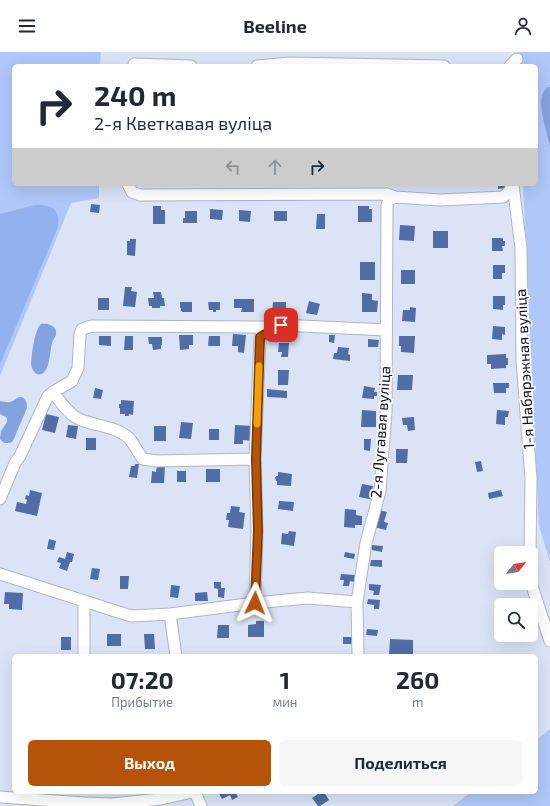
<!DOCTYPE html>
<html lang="ru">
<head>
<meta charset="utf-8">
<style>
	body { margin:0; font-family:"Exo 2",sans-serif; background:#f6f6f7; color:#1f2937; height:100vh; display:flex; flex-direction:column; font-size:15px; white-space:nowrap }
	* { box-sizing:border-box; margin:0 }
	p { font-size:13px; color:#747a83 }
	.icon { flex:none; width:22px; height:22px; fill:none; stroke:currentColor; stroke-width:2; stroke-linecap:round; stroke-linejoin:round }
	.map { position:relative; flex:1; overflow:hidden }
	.side { position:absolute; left:12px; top:602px; width:526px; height:140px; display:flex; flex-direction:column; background:#fff; border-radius:6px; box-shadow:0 4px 16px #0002 }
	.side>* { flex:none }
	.hud { position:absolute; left:12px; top:12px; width:526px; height:122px; border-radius:6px; box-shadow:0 4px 16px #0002; background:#fff; color:#1f2937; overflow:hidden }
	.needle { width:26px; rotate:60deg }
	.fabs { position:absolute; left:494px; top:494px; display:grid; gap:8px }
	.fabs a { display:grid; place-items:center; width:44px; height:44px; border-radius:6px; background:#fff; box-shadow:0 4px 16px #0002; font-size:20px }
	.pin { position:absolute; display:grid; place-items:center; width:34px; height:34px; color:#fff; margin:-17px; border-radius:8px; box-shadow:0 2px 6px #0006 }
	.me { position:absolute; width:44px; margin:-22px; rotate:2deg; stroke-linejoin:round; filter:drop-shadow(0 0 3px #0008) }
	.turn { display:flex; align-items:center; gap:14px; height:84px; padding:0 16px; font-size:18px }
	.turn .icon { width:52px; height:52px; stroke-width:2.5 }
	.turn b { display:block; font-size:28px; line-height:34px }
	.lanes { display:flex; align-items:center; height:38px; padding:0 16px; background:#0003; justify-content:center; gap:20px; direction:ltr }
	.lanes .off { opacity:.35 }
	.eta { display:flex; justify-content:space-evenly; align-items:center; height:68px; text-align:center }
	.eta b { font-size:24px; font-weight:700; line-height:28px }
	.primary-button { display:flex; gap:8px; margin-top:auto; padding:8px 16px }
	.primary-button a { flex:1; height:46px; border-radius:6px; background:#b45309; color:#fff; font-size:16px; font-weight:700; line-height:46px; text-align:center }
	.primary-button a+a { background:#f6f6f7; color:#1f2937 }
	header { display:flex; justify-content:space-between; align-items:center; height:52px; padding:0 16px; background:#fff; font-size:18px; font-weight:700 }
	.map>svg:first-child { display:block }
</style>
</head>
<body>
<header><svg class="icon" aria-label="menu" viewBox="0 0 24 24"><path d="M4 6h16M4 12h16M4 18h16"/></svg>Beeline<svg class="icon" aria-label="person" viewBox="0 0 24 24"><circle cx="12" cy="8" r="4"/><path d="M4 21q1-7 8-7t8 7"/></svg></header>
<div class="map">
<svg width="550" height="754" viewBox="0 0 550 754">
	<rect width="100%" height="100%" fill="#dae4f6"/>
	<path fill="#afc7f9" d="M0,0h101l-1,14h-86v118h85v14l-28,5 -71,173z
		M517,0h33v510l-11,-36 -16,-342h13v-118h-18z
		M550,677v77h-97l18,-14h65v-52z"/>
	<path fill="#92b1ef" d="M35,153c17,-1 25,4 23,22l-58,137v-150z"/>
	<path fill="#85a2e0" d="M548,35h2v59c-2,-6 -3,-12 -5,-19 -2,-12 -9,-32 3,-40z
		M41,272c5,-1 15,1 15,8 1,4 -3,7 -4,11 -2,8 -2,22 -7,28 -6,8 -13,1 -14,-7 1,-10 3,-33 10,-40z
		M19,345h3c4,3 5,6 5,11l-14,33 -3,2h-6l-4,-4 1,-8 6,-9v-3l-1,-2 -6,-3v-13c10,2 10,2 19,-4z"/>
	<path fill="#526ca6" d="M498,132h7v4l-7,1z
		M91,152l9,1 -1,8 -9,-1z
		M153,154h8v4h4v14h-12z
		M358,154h11v3h3v13h-14z
		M210,157l13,1 -1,10 -12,-1z
		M239,158l12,1 -1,11 -11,-1z
		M185,159h12v12h-14v-5h2z
		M274,159h13v10h-13z
		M317,162h8v15h-9z
		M400,173l15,1 -1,15 -15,-1z
		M433,179h15v17h-15z
		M492,186h11v3h2v5h-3l1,5h-11z
		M130,187h6l-1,17 -8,-1v-14h3z
		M360,210h15v18h-15z
		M493,213h12v8h-3v6h-9z
		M401,218h14v14h-14z
		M125,235h7l-1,4 6,1 -2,15 -12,-1z
		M153,240h8l1,6h2l1,8h-5v2h-8v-2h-3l-1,-8h6z
		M362,241l10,1v6l6,1 -1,11h-15z
		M493,244h12v9h-2v5l-10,-1z
		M98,246h11v12h-11z
		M234,247h20v13h-13l1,-4h-8z
		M309,249l11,3 -3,11 -11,-2z
		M180,250h12v10h-10v-1h-1v-3h-1z
		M208,250h12v8h-4v2h-3v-2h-4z
		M273,250h13v12h-14z
		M410,255l6,1 -1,14 -13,-1 1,-11h7z
		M493,274l12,1v8l-3,-1v6l-10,-1z
		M279,280h5v8h-5z
		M233,282l13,1 -2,18 -6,-1v-6h-6z
		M179,283h14v10h-4v4l-9,1z
		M329,283h6l-1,8 -5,-1z
		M99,284h12v10l-12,-1z
		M125,284h8v14h-9z
		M209,284h11v10h-12z
		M399,284h16l-1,17 -13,-1v-6h-2z
		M148,285h14v8h-1v4l-8,1 -1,-6h-3z
		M368,287l11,1 -1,7h-10z
		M279,291h10l-1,14h-7l1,-5h-4z
		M338,295l11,1 -1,6 2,1v6l-17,-2 1,-6h3z
		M506,302v4h2v7h-2v3l-15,1v-5h-4v-9z
		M278,318h11l-1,15h-10z
		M398,323h15l-1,15h-15z
		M493,331h16v5h-3v5h-12z
		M364,334l11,2 -1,4h3v4h-3v3l-12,-1z
		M95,336l8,2 -2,9 -8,-1z
		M267,337l20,2v7l-20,-1z
		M121,348l13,1 -1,14 -4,-1v2h-4v-2h-5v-6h-1v-4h2z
		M362,358l14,1v16h-15z
		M497,358l12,1 -1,6h-3v8l-9,-1z
		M46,362l13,3 -4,16 -13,-3z
		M414,365l1,13 -7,1 -1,-6h-4l-1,-7z
		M181,370l12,1 -2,16 -12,-1z
		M68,373l10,1 -2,13 -10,-2z
		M235,373l19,1 -1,15 -10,-1v4h-9z
		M154,374h12v15h-12z
		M209,377h10v11h-10z
		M86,386h10v12h-10z
		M364,387h7l-1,12 -6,-1z
		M396,397h12l-1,14h-11z
		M481,409l2,10 -6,1 -2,-10z
		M135,412h4l-2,14 -8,-1 2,-11h4z
		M157,413h8l-1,18h-13l1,-12 4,1z
		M206,417h14v13h-14z
		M177,419h9v11h-9z
		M278,420l14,2 -1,12 -14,-1v-4h-1l-1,-4h1v-1h2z
		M362,432l11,2 -1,5 3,1 -1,8 -15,-3z
		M30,438l12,3 -5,23 -22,-5 2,-9 9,2 1,-4 -2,-1 1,-4 3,1z
		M501,438l2,6 -14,3 -1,-6z
		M279,449l15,1 -1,9 -15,-2z
		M231,454l9,1 -1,5 6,1 -2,16 -15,-2 1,-7h-3l1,-7h3z
		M345,457l11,1v5l6,1v9h-7v3l-11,-1z
		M379,458l8,2 -3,10 4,1 -2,7 -12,-3z
		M289,479l7,1 -2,14 -13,-2 1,-11 6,1z
		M49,487l7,2 -2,9 -7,-1z
		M372,493l11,1 -1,6 -10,-2z
		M67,500l7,2 -2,8h-2l-3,9 -8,-3 2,-5 -4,-1 2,-5 6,2z
		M345,500l10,2 -1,5 -10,-2z
		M371,508h11v7l-12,-1z
		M92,516l8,1 -2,11 -8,-1z
		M341,522l14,1 -1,7 -4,-1 -1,5h-6l1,-6h-4z
		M120,524h9l-1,13h-8z
		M214,530h7v6h4l-1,10 -6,-1v-8l-4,-1z
		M369,532l12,1 -2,10h-6l1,-4 -5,-1z
		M171,533l9,1 -2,12 -8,-1z
		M5,540l18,1 -1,17 -13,-1v-5h-5z
		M207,540l1,9h-13v-8z
		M368,547l12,1 -1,9h-5v-4l-7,-1z
		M256,569h8v16h-16v-12l8,-1z
		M218,573h11v13h-12z
		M367,577l11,1 -1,6 -11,-1z
		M107,582h14v12h-14z
		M144,582h10l1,15h-10z
		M61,585h10v13h-10z
		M343,585h12v7h-12z
		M390,587l23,1v16h-24z
		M218,740h17l3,5 -6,3 -2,-5 -8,4z
		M321,740h3l5,8 -9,6h-2l-6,-8z"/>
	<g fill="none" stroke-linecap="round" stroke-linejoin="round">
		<g stroke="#adb6c8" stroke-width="13">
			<path id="minor" d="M134,12l57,2
				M257,14l33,-3 154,3
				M510,14l7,-7
				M128,132l4,8 8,3 247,-1 8,3
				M513,133l8,63 1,112 9,119 -1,74
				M53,340c7,9 15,22 26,27 15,7 37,7 50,19 5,6 9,15 14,21l14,2 98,-2
				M0,447l15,-36 5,-7 28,-60 5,-4 19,-11 6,-13 2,-34 2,-5 10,-3 175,1 14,-2 105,5
				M0,522l131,42 39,-2 85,-11 53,-5 49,4
				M531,531l19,58
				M255,551l2,-72 -2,-72 5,-122 15,-9
				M170,562l6,42
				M84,604v-55
				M358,604l-1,-54 9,-59 14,-52 6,-79 1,-207 2,-5 6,-3 46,3 62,-3 6,-5 4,-8
				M195,740l6,14
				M0,745l84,6 28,1 49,-5 31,-7"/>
		</g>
		<use href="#minor" stroke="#fff" stroke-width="11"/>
	</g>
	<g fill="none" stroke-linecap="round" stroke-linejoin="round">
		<g stroke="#753606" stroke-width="10">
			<path id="route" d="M255,551l3,-72 -2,-72 4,-122 21,-12"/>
		</g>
		<use href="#route" stroke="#b45309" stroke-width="7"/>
		<path stroke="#f59e0b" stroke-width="7" d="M257,372l2,-58"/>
	</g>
	<g text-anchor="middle" stroke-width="3.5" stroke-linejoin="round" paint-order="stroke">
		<g font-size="15" fill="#0a0d13" stroke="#fff">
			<text transform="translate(525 317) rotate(-93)" y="5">1-я Набярэжная вуліца</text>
			<text transform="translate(381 380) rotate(-86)" y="5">2-я Лугавая вуліца</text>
		</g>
	</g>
</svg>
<div class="fabs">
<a><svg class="needle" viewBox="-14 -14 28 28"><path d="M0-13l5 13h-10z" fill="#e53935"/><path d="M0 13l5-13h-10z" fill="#747a83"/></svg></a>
<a><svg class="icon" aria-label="search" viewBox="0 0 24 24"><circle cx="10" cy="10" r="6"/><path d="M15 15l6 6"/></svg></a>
</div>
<div class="pin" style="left:281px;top:273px;background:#d93025"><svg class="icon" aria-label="arrive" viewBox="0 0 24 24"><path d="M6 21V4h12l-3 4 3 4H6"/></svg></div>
<svg class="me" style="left:255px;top:551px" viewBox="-20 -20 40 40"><path d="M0-17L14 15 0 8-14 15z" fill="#b45309" stroke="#fff" stroke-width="4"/></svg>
<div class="hud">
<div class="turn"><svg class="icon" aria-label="right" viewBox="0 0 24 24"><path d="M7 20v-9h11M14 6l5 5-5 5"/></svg><div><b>240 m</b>2-я Кветкавая вуліца</div></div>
<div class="lanes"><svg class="icon off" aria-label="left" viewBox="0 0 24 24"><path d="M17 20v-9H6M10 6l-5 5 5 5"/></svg><svg class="icon off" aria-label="ahead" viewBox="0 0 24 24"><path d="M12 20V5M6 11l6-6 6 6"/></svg><svg class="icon" aria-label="right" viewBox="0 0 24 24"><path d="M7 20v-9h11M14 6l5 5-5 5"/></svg></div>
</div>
<section class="side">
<div class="eta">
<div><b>07:20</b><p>Прибытие</p></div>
<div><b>1</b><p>мин</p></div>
<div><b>260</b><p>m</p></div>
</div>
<div class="primary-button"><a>Выход</a><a>Поделиться</a></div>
</section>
</div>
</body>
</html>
